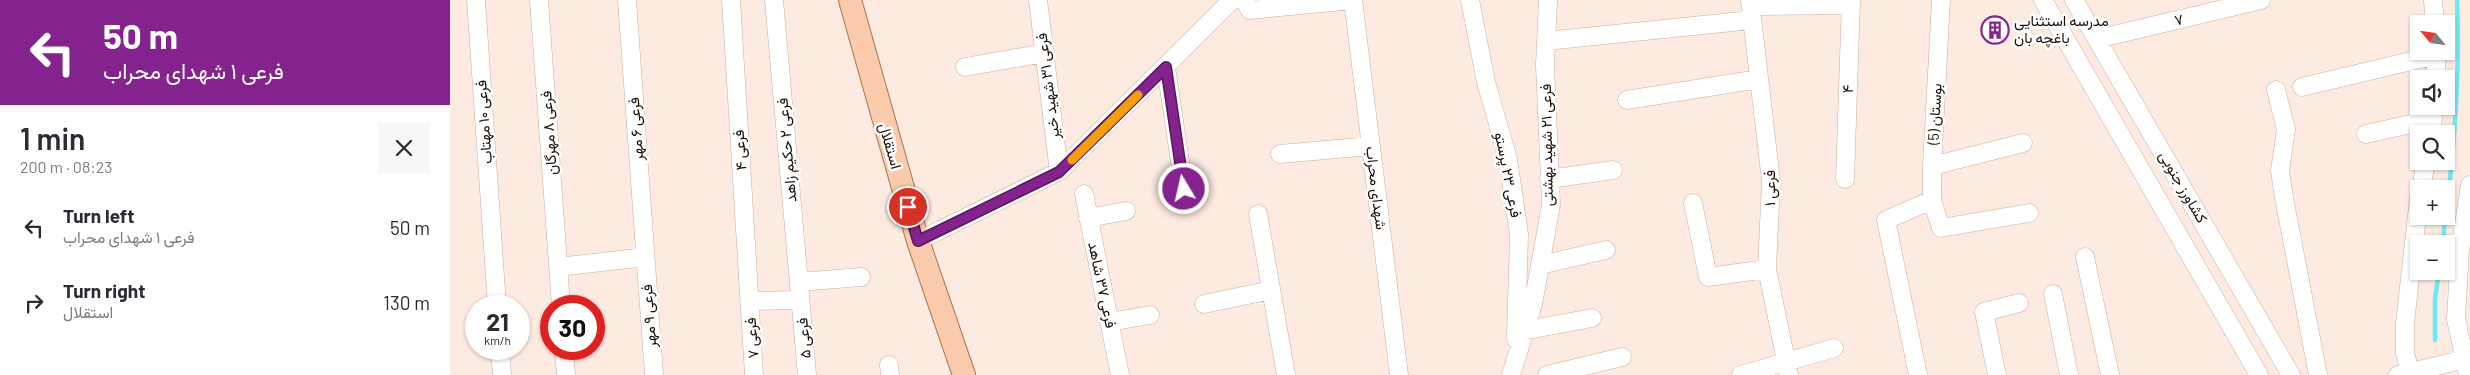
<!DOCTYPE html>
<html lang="en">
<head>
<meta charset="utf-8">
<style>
	body { margin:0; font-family:Barlow,Vazirmatn,sans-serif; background:#f7f7f7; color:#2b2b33; height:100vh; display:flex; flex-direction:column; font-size:19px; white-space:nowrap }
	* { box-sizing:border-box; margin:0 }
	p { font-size:16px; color:#7c7c81 }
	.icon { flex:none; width:28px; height:28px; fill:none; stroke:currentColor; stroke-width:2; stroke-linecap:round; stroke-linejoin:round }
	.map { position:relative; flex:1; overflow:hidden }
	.details { display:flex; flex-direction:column; background:#fff; width:450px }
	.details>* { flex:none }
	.guide { background:#84238d; color:#fff; overflow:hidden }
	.needle { width:32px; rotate:299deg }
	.controls { position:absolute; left:1960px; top:15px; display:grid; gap:10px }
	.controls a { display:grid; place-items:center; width:45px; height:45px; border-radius:0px; background:#fff; box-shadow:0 1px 4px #0004; font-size:25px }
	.speed { position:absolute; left:15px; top:295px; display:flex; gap:10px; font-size:25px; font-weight:700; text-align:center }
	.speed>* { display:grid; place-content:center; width:65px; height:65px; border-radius:50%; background:#fff; box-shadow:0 1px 4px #0004; line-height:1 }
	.speed small { font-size:12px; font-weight:400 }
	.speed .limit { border:8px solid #d22; background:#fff; color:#111 }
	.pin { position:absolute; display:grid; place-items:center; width:42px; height:42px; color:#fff; margin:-21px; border:2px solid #fff; border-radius:50%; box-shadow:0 1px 5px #0007 }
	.me { position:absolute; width:55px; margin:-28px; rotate:351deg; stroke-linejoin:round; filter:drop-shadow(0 0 4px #0008) }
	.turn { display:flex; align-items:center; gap:18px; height:105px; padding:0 20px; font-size:22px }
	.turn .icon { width:65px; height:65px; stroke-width:2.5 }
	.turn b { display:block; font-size:35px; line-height:42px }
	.round { display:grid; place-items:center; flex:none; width:52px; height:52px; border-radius:0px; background:#f7f7f7 }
	.summary { display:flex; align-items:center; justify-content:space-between; height:85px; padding:0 20px }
	h1 { font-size:30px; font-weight:600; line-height:38px }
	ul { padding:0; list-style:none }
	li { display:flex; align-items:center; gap:15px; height:75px; padding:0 20px }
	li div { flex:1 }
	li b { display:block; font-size:19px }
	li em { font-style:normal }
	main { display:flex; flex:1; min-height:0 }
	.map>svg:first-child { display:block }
</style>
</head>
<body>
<main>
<section class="details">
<div class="guide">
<div class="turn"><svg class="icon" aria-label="left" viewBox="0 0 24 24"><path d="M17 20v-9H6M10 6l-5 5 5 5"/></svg><div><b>50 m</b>فرعی ۱ شهدای محراب</div></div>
</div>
<div class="summary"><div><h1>1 min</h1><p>200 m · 08:23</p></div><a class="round"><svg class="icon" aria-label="close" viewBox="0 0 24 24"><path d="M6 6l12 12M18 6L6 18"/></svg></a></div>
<ul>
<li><svg class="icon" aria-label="left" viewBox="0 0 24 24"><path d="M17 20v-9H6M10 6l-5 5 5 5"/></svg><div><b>Turn left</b><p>فرعی ۱ شهدای محراب</p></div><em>50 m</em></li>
<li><svg class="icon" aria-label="right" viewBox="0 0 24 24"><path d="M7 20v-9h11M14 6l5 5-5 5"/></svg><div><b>Turn right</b><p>استقلال</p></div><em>130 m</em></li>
</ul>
</section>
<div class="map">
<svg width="2020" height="375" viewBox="0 0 2020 375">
	<rect width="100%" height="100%" fill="#fdeae0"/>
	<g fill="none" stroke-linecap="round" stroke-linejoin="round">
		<path stroke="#6fe9f5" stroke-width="4.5" d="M1996,213c9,-71 14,-141 11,-213
			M1992,244l4,-28
			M1985,340v-41l4,-28"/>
		<g stroke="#ccae9e" stroke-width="19">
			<path id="minor" d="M26,0l21,306
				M89,0l22,306
				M177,0l27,375
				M281,0l23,375
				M324,0l33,375
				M588,0l21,172
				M794,0l6,10 103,-10
				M903,0l46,375
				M1020,0l16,82 22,77 11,75 -3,105
				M1300,0l21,181 -4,88 22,106
				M1491,0l-9,166v34l9,28 88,-15
				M1593,0l216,375
				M1624,0l217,375
				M1983,0l2,24
				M1301,6l100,-1
				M1647,39l164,-39
				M1096,41l206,-21
				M515,67l80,-14
				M716,67l18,122
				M1986,79v-28
				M1852,87l134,-32
				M1826,90l10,39 -6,42 4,27 34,177
				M1177,100l132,-21
				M1916,134l67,-15
				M1981,134l3,-28
				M830,154l91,-8
				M1482,166l91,-23
				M1099,179l64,-9
				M1395,179l6,-179
				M1971,189l5,-28
				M634,194l36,181
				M1243,203l15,74 59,-8
				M808,214l28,161
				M638,218l38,-7
				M468,241l142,-70 172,-171
				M1635,257l25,118
				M1090,265l66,-15
				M108,267l87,-10
				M349,282l62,-5
				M1603,294l16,81
				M299,301l51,-1
				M754,304l67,-14
				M659,322l41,-7
				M1066,332l76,-14
				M50,349l2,26
				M114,349l2,26
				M439,365l1,10
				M1061,375l22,-71 18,-99 -6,-140 3,-65
				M1097,375l75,-18
				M1291,375l93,-27
				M1468,375l-32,-155 46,-20
				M1547,375l-13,-63 35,-9
				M1948,375l72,-17
				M1961,375l-6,-22v-30l14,-125
				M2018,375l-12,-56 4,-69 10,-65"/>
		</g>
		<g stroke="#a97450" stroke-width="24">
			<path id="major" d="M400,0l68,241 46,134"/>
		</g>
		<use href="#minor" stroke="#fff" stroke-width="18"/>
		<use href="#major" stroke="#f9cbac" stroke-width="22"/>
	</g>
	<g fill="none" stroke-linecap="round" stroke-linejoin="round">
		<g stroke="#56175c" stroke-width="12">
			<path id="route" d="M458,207l10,34 141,-69 107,-105 18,122"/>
		</g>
		<use href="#route" stroke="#84238d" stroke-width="9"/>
		<path stroke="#f59e0b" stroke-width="9" d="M622,160l66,-65"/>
	</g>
	<defs>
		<g id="building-ring" transform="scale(1.4375)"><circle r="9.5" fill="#fff" stroke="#84238d" stroke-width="1.5"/><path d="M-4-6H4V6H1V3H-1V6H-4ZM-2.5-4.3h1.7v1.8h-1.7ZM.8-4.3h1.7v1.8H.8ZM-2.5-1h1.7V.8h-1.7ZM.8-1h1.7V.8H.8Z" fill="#84238d"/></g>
	</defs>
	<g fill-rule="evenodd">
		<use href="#building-ring" x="1545" y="30"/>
	</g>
	<g text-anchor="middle" stroke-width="5" stroke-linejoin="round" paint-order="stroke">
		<g font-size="15" fill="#1c120c" stroke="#fff">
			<text transform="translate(1729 20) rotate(-13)" y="5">۷</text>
			<text transform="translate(598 86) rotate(-97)" y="5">فرعی ۳۱ شهید خیر</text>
			<text transform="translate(1398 89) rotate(-88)" y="5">۴</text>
			<text transform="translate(1485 114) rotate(-87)" y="5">بوستان (5)</text>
			<text transform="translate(34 122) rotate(-94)" y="5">فرعی ۱۰ مهتاب</text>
			<text transform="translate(186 129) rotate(-94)" y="5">فرعی ۶ مهر</text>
			<text transform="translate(99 133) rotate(-94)" y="5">فرعی ۸ مهرگان</text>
			<text transform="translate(1097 145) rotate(-91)" y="5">فرعی ۲۱ شهید بهشتی</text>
			<text transform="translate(440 146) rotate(74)" y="5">استقلال</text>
			<text transform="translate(290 150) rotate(-94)" y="5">فرعی ۴</text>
			<text transform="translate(337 150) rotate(-95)" y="5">فرعی ۲ حکیم زاهد</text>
			<text transform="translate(1058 175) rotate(79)" y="5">فرعی ۲۳ پرستو</text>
			<text transform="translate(1733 187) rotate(60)" y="5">کشاورز جنوبی</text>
			<text transform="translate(926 188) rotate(83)" y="5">شهدای محراب</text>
			<text transform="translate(1320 188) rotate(-90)" y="5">فرعی ۱</text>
			<text transform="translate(652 285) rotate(78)" y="5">فرعی ۳۷ شاهد</text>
			<text transform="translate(199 316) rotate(-94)" y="5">فرعی ۹ مهر</text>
			<text transform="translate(302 338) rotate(-94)" y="5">فرعی ۷</text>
			<text transform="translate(354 338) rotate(-95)" y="5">فرعی ۵</text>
		</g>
		<g font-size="15" fill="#1c120c" stroke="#fff" text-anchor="start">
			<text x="1564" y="26">مدرسه استثنایی<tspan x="1564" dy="17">باغچه بان</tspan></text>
		</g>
	</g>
</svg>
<div class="controls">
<a><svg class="needle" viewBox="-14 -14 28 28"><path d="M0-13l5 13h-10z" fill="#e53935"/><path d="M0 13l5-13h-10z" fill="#7c7c81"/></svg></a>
<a><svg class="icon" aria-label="sound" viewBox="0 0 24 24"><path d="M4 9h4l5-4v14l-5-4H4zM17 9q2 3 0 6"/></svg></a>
<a><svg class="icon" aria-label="search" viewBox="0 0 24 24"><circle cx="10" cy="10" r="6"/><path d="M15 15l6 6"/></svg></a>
<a>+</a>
<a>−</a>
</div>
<div class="speed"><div>21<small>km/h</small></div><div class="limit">30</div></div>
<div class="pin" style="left:458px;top:207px;background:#d93025"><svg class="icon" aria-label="arrive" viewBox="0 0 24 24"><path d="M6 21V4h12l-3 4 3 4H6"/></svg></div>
<svg class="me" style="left:734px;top:189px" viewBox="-20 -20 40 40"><circle r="17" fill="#84238d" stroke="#fff" stroke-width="3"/><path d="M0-11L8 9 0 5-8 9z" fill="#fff"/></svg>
</div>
</main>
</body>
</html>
